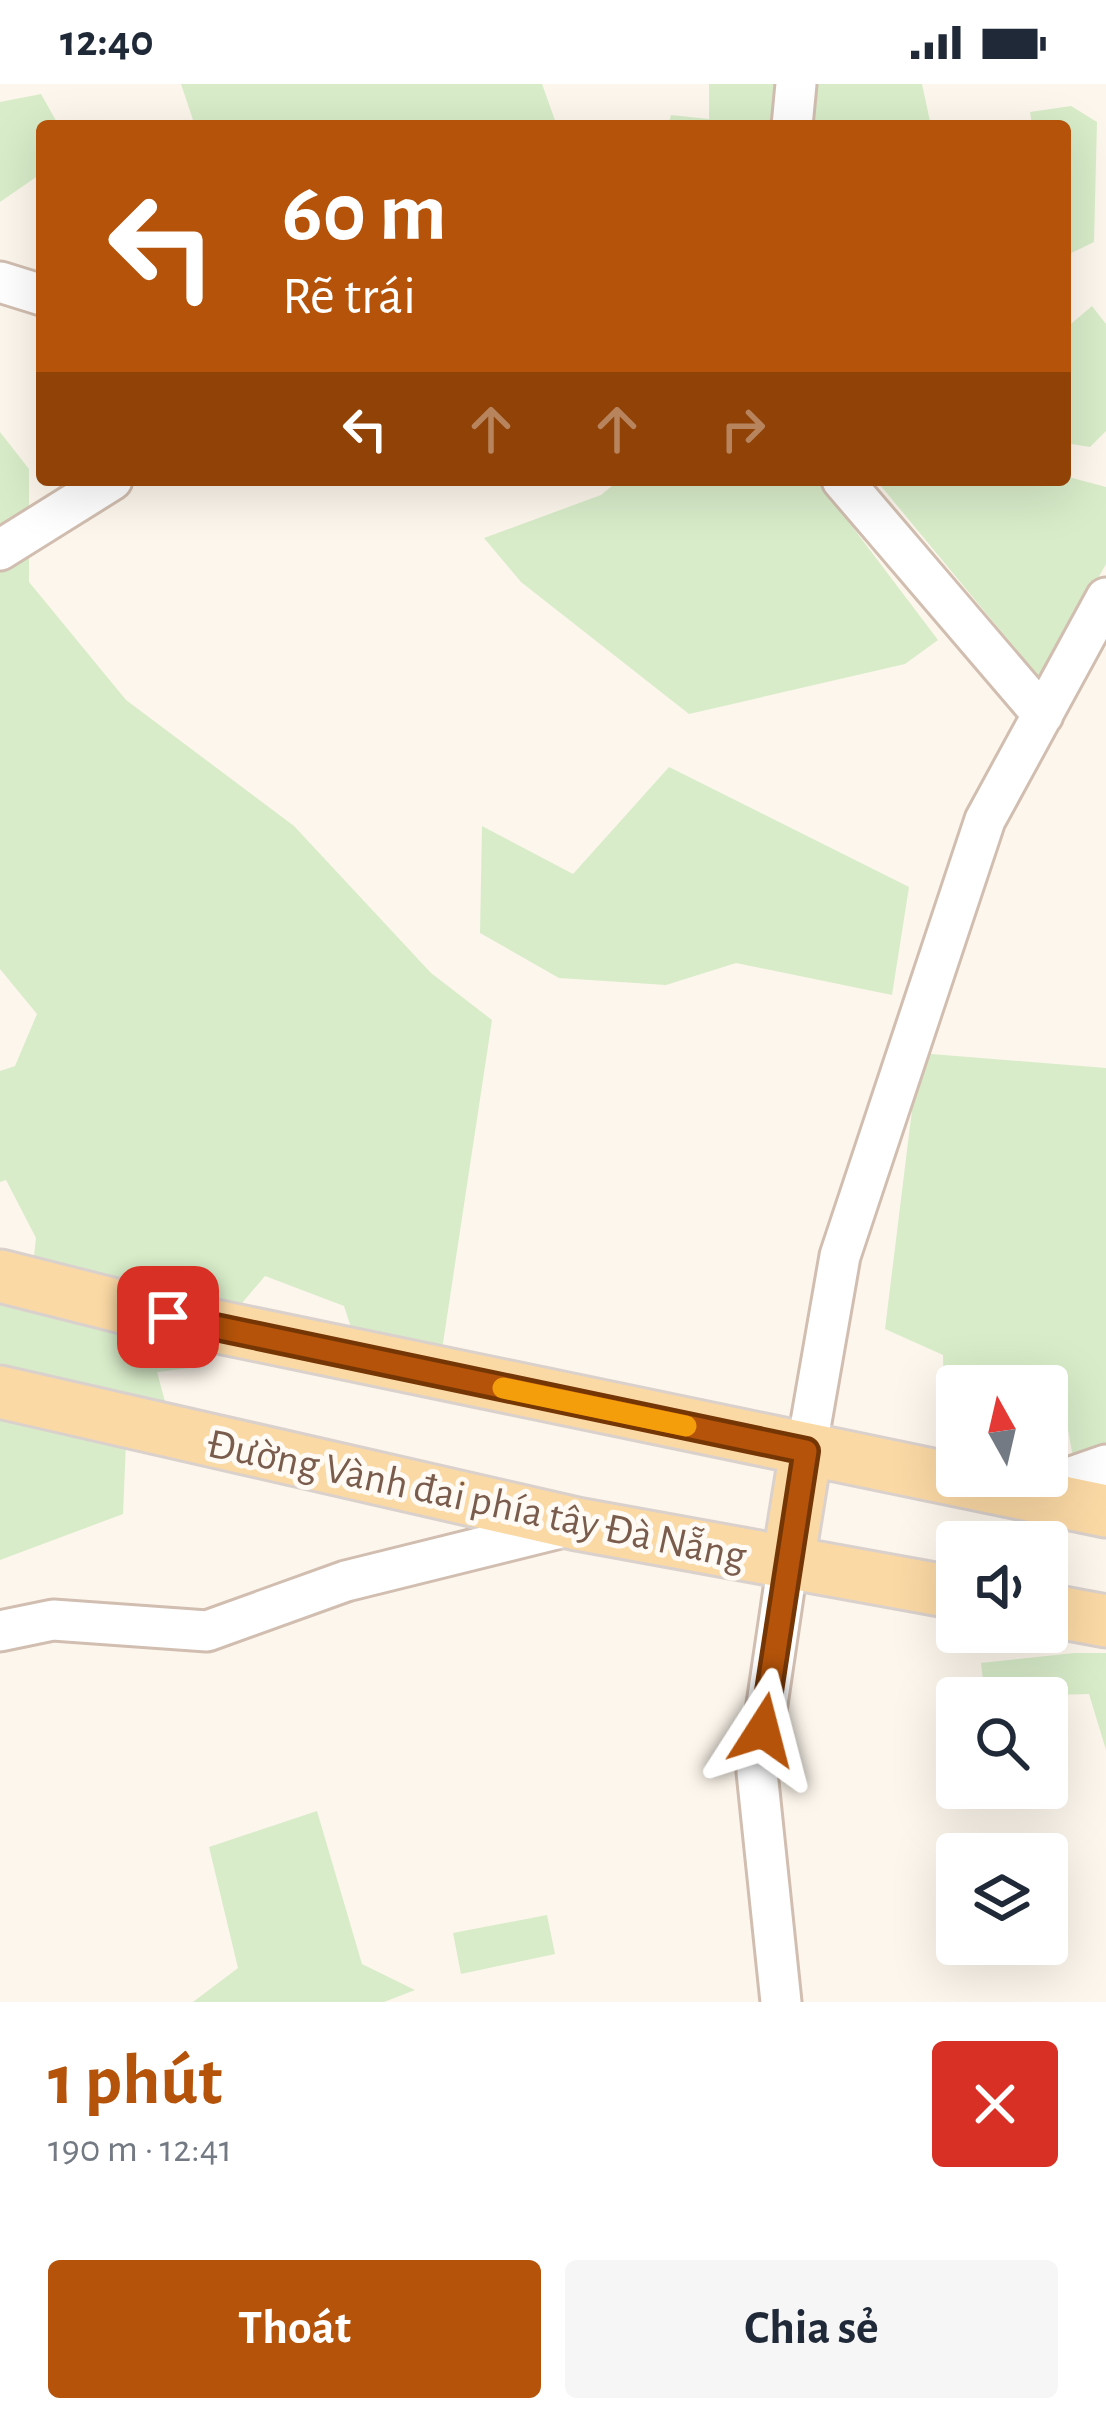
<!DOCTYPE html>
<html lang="vi">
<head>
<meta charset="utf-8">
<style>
	body { margin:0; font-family:"Alegreya Sans",sans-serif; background:#f6f6f7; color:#1f2937; height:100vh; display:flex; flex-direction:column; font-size:45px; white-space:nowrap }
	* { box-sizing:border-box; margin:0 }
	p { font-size:39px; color:#747a83 }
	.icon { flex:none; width:66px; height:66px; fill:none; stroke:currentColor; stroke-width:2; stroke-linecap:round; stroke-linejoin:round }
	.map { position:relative; height:1918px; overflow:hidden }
	.panel { display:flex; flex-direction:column; background:#fff; flex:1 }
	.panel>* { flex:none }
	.guide { position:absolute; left:36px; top:36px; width:1035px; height:366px; border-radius:12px; box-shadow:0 12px 48px #0002; background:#b45309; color:#fff; overflow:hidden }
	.needle { width:78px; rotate:352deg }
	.fabs { position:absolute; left:936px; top:1281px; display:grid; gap:24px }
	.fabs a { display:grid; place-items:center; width:132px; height:132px; border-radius:12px; background:#fff; box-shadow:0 12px 48px #0002; font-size:60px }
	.pin { position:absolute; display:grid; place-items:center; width:102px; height:102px; color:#fff; margin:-51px; border-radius:24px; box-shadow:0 6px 18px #0006 }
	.me { position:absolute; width:132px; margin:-66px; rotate:9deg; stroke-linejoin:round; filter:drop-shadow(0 0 9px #0008) }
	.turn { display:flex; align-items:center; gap:42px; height:252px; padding:0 48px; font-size:54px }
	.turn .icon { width:156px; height:156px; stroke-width:2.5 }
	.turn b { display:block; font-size:84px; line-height:102px }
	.lanes { display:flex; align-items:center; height:114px; padding:0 48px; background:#0003; justify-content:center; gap:60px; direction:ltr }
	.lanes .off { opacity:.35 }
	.round { display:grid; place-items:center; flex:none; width:126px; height:126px; border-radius:12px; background:#f6f6f7 }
	.head { display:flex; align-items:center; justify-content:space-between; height:204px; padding:0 48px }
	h1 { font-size:72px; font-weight:600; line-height:90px; color:#b45309 }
	.action { display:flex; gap:24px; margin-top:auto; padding:24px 48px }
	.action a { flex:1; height:138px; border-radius:12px; background:#b45309; color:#fff; font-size:48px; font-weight:600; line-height:138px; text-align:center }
	.action a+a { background:#f6f6f7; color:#1f2937 }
	.status { display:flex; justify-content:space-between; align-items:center; height:84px; padding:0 60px; background:#fff; direction:ltr }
	.status svg { height:33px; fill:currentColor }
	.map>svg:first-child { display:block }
</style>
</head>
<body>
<div class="status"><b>12:40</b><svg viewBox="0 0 49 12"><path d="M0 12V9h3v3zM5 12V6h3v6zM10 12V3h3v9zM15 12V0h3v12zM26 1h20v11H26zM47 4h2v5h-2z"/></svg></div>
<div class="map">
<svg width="1106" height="1918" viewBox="0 0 1106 1918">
	<rect width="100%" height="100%" fill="#fdf6ec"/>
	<path fill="#d8ecc9" d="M181,0h361l15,42h-362z
		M709,0h213l9,42h-263l3,-11 38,4z
		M41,10l18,32h-17v47l-42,29v-100z
		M1071,22l26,16 -3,120 -29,14v-130h-33l-2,-14z
		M1092,222l14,18v107l-16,16 -25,-4v-114z
		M0,348l29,37v113l97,118 168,126 137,147 61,47 -52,343 -80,-8 -16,-49 -79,-30 -50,59 -18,32 -40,5 19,70h-50l-3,72 -123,46v-261l30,-5 6,-56 -30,-58 -6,2v-111l15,-5 22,-52 -37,-45z
		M1065,392l41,11v77l-65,116 -165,-200z
		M619,396h198l121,160 -33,24 -216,50 -168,-132 -37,-44 117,-43z
		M669,683l240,120 -17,108 -156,-32 -70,22 -107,-7 -79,-45 2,-107 91,48z
		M919,969l187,15v405h-30l-13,-70 -16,-1v-16h-90v12l-13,-1 -1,-42 -58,-26z
		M1074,1569h32v97l-17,-56 -104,3 -4,-34z
		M317,1727l45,153 53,26 -31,12h-191l45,-34 -29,-121z
		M547,1831l8,39 -94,20 -8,-41z"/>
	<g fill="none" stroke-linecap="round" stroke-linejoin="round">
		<g stroke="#d1beb0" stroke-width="45">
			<path id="minor" d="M792,42l4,-42
				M0,198l42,13
				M842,396l201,235
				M0,466l112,-70
				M806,1367l34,-195 145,-436 121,-222
				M1023,1410l83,-29
				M0,1547l53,-11 154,11 139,-50 226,-56
				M781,1918l-24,-230 31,-210"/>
		</g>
		<g stroke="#dad1cd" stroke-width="57">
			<path id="major" d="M0,1192l123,31 983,204
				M0,1308l577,132 380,69
				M788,1478l18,-111
				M1047,1526l59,11"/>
		</g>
		<use href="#minor" stroke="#fff" stroke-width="39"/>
		<use href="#major" stroke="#fbd9a5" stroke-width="51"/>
	</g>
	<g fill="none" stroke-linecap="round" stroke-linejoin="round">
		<g stroke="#753606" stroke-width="30">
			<path id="route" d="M168,1233l638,134 -43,279"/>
		</g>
		<use href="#route" stroke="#b45309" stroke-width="21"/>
		<path stroke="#f59e0b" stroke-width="21" d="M503,1304l183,38"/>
	</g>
	<g text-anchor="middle" stroke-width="10" stroke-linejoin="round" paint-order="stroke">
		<g font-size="42" fill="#7a5c4d" stroke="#fffaf3">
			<text transform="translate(477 1414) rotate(12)" y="15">Đường Vành đai phía tây Đà Nẵng</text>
		</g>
	</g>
</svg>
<div class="fabs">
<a><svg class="needle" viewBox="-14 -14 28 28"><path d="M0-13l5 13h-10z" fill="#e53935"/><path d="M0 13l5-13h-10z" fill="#747a83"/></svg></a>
<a><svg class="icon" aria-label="sound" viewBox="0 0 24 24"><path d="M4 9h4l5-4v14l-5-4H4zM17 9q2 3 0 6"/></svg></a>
<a><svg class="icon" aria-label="search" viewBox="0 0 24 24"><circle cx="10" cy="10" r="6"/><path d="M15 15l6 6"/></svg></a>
<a><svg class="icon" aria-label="layers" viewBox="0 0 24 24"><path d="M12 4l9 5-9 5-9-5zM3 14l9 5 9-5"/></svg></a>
</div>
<div class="pin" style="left:168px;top:1233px;background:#d93025"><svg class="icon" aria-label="arrive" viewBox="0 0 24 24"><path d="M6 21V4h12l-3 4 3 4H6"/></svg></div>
<svg class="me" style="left:763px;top:1646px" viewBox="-20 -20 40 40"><path d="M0-17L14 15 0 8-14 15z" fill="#b45309" stroke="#fff" stroke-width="4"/></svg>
<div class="guide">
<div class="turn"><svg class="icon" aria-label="left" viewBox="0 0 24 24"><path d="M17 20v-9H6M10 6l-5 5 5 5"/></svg><div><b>60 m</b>Rẽ trái</div></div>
<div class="lanes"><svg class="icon" aria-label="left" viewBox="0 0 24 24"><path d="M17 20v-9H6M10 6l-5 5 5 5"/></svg><svg class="icon off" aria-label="ahead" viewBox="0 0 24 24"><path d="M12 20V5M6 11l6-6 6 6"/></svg><svg class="icon off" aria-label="ahead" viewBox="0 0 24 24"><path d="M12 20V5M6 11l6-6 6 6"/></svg><svg class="icon off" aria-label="right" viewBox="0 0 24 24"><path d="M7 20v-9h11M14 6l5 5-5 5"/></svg></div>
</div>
</div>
<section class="panel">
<div class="head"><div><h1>1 phút</h1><p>190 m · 12:41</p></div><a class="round" style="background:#d93025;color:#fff"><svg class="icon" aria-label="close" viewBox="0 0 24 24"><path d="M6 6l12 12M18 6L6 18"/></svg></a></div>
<div class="action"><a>Thoát</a><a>Chia sẻ</a></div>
</section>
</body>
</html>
